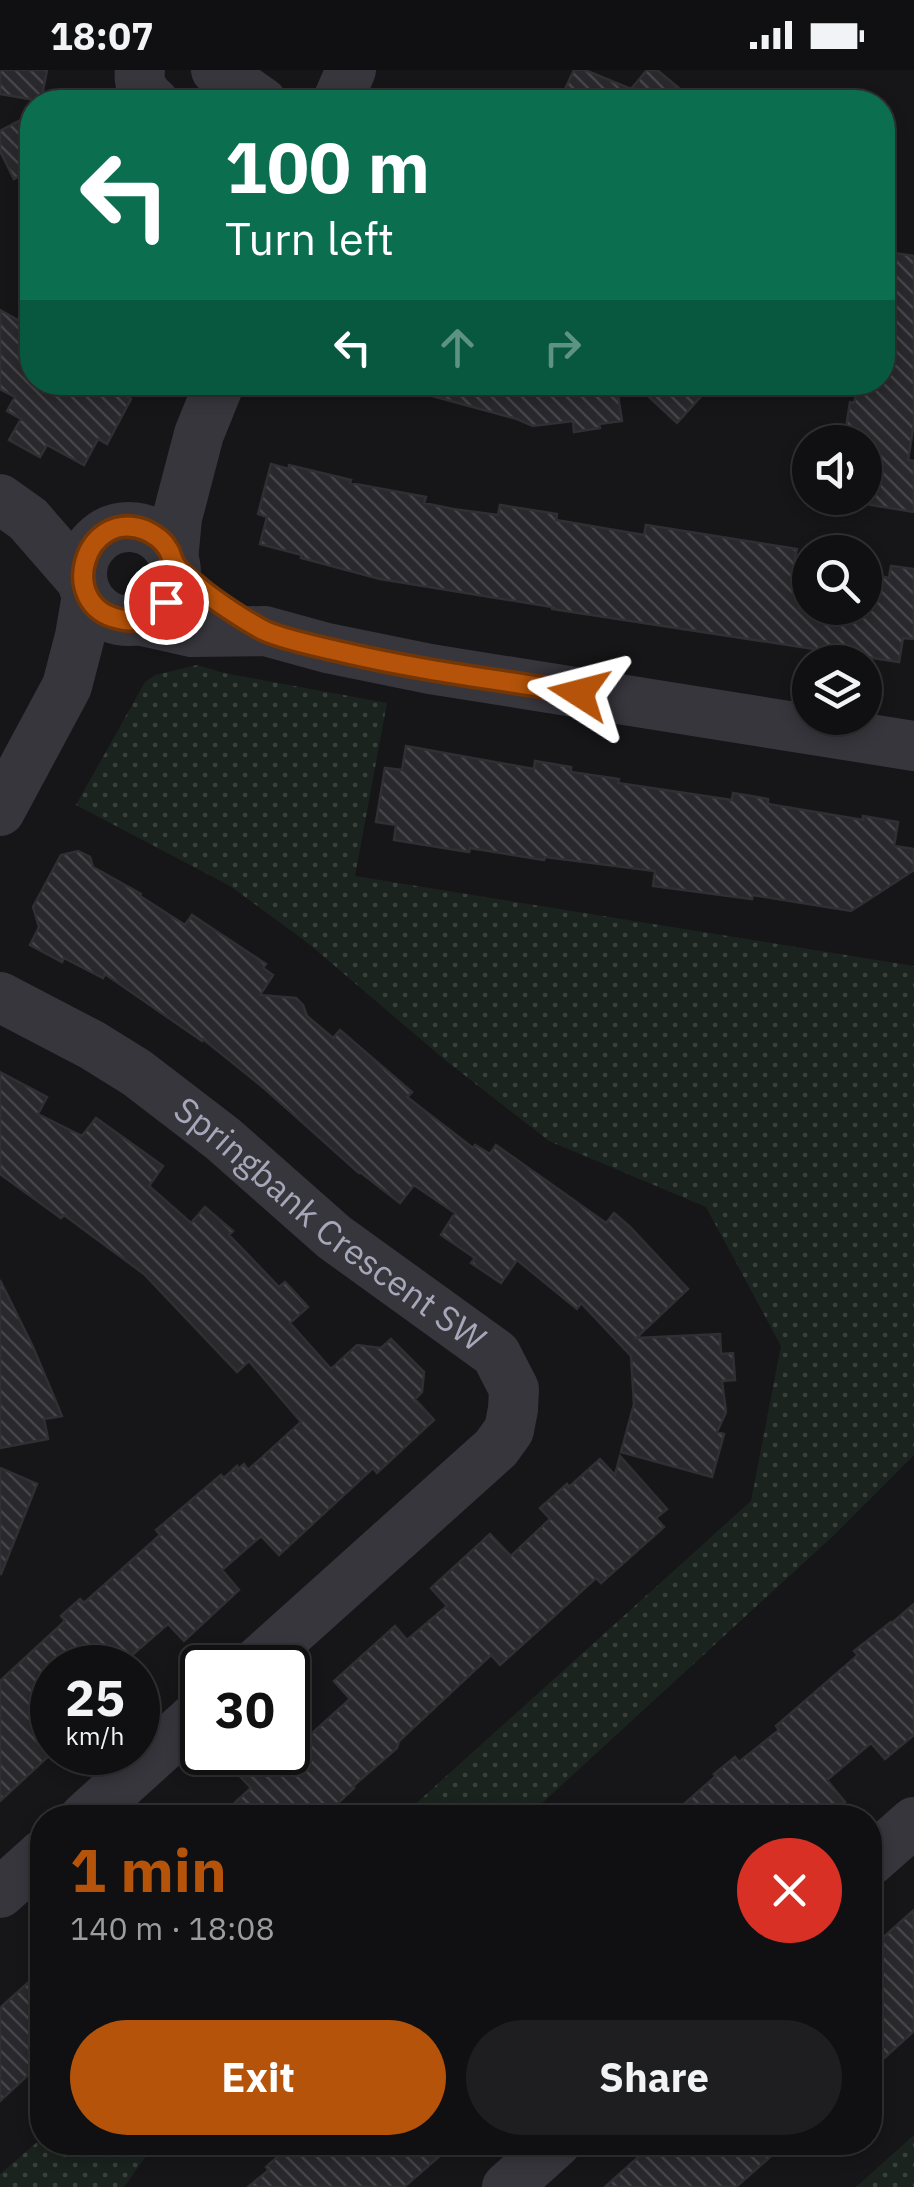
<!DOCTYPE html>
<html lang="en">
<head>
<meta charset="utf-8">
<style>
	body { margin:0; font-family:"IBM Plex Sans",sans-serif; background:#1e1e20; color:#f1f3f6; height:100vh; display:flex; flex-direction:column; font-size:38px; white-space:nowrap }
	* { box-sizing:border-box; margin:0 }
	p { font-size:32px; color:#9c9d9f }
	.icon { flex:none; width:55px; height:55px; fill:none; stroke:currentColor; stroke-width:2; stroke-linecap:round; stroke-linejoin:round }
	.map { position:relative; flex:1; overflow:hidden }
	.panel { position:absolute; left:30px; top:1735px; width:852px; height:350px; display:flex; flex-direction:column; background:#101012; border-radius:40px; box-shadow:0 5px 15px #0003,0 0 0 2px #303032 }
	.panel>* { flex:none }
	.guide { position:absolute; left:20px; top:20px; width:875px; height:305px; border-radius:40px; box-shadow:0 5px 15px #0003,0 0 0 2px #303032; background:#0b6e4f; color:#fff; overflow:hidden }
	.controls { position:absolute; left:792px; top:355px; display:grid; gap:20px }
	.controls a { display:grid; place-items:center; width:90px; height:90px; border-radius:50%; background:#101012; box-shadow:0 5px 15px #0003,0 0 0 2px #303032; font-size:50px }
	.speed { position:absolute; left:30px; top:1575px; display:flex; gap:20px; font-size:50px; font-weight:700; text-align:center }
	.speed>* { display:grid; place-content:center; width:130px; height:130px; border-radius:50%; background:#101012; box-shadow:0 5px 15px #0003,0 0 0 2px #303032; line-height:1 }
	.speed small { font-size:25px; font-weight:400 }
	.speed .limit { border:5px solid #111; border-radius:15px; background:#fff; color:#111 }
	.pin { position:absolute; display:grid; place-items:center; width:85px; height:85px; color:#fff; margin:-42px; border:5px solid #fff; border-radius:50%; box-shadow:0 2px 10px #0007 }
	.me { position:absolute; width:110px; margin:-55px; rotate:279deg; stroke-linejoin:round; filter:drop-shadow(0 0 8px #0008) }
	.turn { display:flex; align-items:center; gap:35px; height:210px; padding:0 40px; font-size:45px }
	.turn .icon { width:130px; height:130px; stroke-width:2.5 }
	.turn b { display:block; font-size:70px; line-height:85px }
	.lanes { display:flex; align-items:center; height:95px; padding:0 40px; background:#0003; justify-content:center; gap:50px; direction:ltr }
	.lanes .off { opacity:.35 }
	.round { display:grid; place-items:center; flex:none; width:105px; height:105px; border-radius:52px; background:#1e1e20 }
	.summary { display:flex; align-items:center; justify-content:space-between; height:170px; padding:0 40px }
	h1 { font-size:60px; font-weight:700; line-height:75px; color:#b45309 }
	.action { display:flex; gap:20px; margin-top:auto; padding:20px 40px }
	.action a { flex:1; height:115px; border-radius:60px; background:#b45309; color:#fff; font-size:40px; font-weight:700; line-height:115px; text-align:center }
	.action a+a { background:#1e1e20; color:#f1f3f6 }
	.status { display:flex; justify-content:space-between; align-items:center; height:70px; padding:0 50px; background:#101012; direction:ltr }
	.status svg { height:28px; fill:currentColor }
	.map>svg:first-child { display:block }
</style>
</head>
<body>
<div class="status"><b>18:07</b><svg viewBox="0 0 49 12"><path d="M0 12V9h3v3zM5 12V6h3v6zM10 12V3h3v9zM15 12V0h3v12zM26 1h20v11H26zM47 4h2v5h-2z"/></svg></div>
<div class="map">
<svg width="914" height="2117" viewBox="0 0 914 2117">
	<defs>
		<pattern id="park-dots" width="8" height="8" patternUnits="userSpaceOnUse" patternTransform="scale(2.5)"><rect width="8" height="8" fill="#1b231e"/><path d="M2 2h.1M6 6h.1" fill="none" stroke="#39403d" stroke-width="1.8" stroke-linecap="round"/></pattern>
		<pattern id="building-back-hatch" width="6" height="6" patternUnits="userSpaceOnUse" patternTransform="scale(2.5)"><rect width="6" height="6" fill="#29282c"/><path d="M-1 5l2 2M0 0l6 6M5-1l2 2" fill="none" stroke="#454448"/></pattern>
	</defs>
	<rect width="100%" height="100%" fill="#161618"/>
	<path fill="url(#park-dots)" d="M197,595l27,8 163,30 -32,173 559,90v489l-81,81 -306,281h-126l350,-316 30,-155 -75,-139 -157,-66 -104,-81 -136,-116 -79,-58 -154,-81 69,-123 10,-7z
		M914,2065v52h-58z
		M42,2068v4l119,1 -15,13 -22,31h-124v-13z"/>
	<path fill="url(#building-back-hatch)" stroke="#312f34" stroke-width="2.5" d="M0,0h47l-6,31 -41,-7z
		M574,0h11l46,19 16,-19h10l39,32h-137z
		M32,44v56l-18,9 -14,-28v-20z
		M882,181l32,5v167l-6,37 6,1v51l-49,-8v-65l-20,-4 5,-33 4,1 5,-21h23z
		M0,240l32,18v54h86l-3,8 16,9 -24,45 -9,-5 -14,26 -37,-20 -7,12 -31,-17 12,-21 -14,-8 8,-14 -15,-8z
		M415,312h201l6,39 -23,3 1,4 -26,4 -1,-11 -40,5 -16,-7 -103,-28z
		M633,312h81l-37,41z
		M271,394l18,5v-4l62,15 -1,3 76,14 -2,6 29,6 45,6 2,-10 57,9 -1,6 88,15 2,-10 151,24 -3,12 13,2 -8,45h66v-35l24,5 2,-12 23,3v70l-11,-1 -4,24 -347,-53v-2l-172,-28 -79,-21 1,-3 -42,-11 7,-27 -9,-3z
		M406,676l128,23 1,-8 36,6v5l48,7 -1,4 114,17 1,-7 35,6v5l95,16v-4l35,6 -4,24 20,3v21l-63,41 -98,-16 -1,4 -99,-13 2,-15 -110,-14 -1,3 -74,-12 -1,4 -75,-12 2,-15 -20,-3 9,-54 17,2z
		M78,781l12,6 3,10 48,27 -1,2 45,29 7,-10 74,49 -3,4 10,7 -13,20 36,3 7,7 4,11 26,22 7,-8 72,62 -5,5 66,51 2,-3 15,9 6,-9 110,78 8,-10 16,14 58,62 -52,49 84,-4 1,20 12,-1 2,27 -13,1 4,31 -9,20 7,2 -12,43 -91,-25 13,-48 -3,-48 -50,-53 -4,6 -60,-49 -16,23 -30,-20 4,-5 -34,-23 14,-22 -41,-28 -14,18 -40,-31 -1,1 -94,-84 -62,-50 -1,2 -97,-67 -2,4 -39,-20 -2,4 -32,-17 9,-18 -6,-20 28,-52z
		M0,1002l47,25 -9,17 44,22 14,-18 67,48 -14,20 42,37 14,-16 28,24 -4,4 50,52 6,-5 23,25 -18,16 41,46 26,-24 24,3 10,-9 33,33 -2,20 -7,7 19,21 -57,53 -4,-5 -94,87 -18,-19 -39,34 17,20 -55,51 -16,-17 -51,44h-65l1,84 -53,49v-120l65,-60 -4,-5 19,-17 4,4 76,-68 -4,-5 65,-55 3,3 13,-12 1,3 6,-5 4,6 53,-48 -52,-61 -12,11 -93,-98 -80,-59 -3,3 -61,-44z
		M0,1210l33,67 29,69 -18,3 4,20 -48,9z
		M620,1386l47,53 -11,9 8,9 -63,56 -5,-5 -96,87 -9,-10 -92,86 -2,7 -45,39 2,1 -32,30h-104l33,-30 -15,-16 22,-20h30v-37l20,22 42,-38 -16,-18 61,-55 12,14 40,-34 -16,-18 59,-54 21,22 39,-37 -10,-11 27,-24 2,3 31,-28 15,16z
		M0,1398l37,16 -36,90h-1z
		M914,1534v131l-29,24 -14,-16 -44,37 18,22 -18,16h-159l48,-42 -2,-2 21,-17 4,5 40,-32 -3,-4 82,-71 -4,-4 37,-29 1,1z
		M914,1840v121l-44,40v-122z
		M42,1900v92l-42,39v-93z
		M294,2072h162l-52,45h-156l21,-17 -3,-3z
		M655,2072h132l-51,45h-131z"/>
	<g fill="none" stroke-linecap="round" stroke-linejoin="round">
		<g stroke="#37363d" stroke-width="50">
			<path d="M140,0c-2,14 4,24 14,32"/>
			<path d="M216,0l46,32"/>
			<path d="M337,32l14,-32"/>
			<path d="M0,429l28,20 54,62"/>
			<circle cx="129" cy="504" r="47"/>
			<path d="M173,490l4,-42 22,-84 21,-52"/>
			<path d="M139,550l53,12 73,-1 62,17 103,21 484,77"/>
			<path d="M0,741l67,-125 13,-50 7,-41"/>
			<path id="s1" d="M0,927l92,48 45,28 86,66 111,98 162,117 18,35 -1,20 -4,21 -13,18 -245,220"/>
			<path d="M84,1748l118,-107"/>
			<path d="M870,1791l44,-39"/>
			<path d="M0,1823l42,-38"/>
			<path d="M507,2117l50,-45"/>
		</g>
	</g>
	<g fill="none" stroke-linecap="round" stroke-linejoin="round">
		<g stroke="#753606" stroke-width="25">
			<path id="route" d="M166,532c-13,14 -28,22 -47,17 -64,-14 -34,-112 26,-89 9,4 18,10 23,19 3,4 3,9 6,14 5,10 18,18 27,26 16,13 46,33 64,42 23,10 56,16 81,22 77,18 155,27 233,40"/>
		</g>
		<use href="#route" stroke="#b45309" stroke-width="18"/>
	</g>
	<g text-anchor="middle" stroke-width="10" stroke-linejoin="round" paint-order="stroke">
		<g font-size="35" fill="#a6a7b9" stroke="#111113">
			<text dy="12" stroke="none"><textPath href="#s1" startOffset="402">Springbank Crescent SW</textPath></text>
		</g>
	</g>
</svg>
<div class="controls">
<a><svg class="icon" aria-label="sound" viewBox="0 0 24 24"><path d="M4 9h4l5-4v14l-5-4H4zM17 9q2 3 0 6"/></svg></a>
<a><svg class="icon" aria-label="search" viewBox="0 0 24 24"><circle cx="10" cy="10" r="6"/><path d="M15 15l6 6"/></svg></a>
<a><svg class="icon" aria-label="layers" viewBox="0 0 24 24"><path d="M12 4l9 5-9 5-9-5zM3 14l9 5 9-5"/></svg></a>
</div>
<div class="speed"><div>25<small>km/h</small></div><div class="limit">30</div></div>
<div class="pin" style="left:166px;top:532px;background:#d93025"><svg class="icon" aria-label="arrive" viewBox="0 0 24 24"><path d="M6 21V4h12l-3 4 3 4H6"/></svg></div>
<svg class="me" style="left:579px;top:623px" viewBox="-20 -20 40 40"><path d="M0-17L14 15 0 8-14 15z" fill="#b45309" stroke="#fff" stroke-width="4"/></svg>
<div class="guide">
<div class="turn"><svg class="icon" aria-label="left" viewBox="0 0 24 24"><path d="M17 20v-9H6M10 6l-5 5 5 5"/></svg><div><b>100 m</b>Turn left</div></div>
<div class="lanes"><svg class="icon" aria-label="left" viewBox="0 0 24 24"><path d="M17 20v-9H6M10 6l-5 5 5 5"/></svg><svg class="icon off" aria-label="ahead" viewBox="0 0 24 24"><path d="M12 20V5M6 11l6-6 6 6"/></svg><svg class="icon off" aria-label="right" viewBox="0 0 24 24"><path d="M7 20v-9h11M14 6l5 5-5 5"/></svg></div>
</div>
<section class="panel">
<div class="summary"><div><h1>1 min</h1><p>140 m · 18:08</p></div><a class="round" style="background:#d93025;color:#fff"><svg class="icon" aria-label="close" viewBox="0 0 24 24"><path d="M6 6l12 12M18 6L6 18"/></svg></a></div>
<div class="action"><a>Exit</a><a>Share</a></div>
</section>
</div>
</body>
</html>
